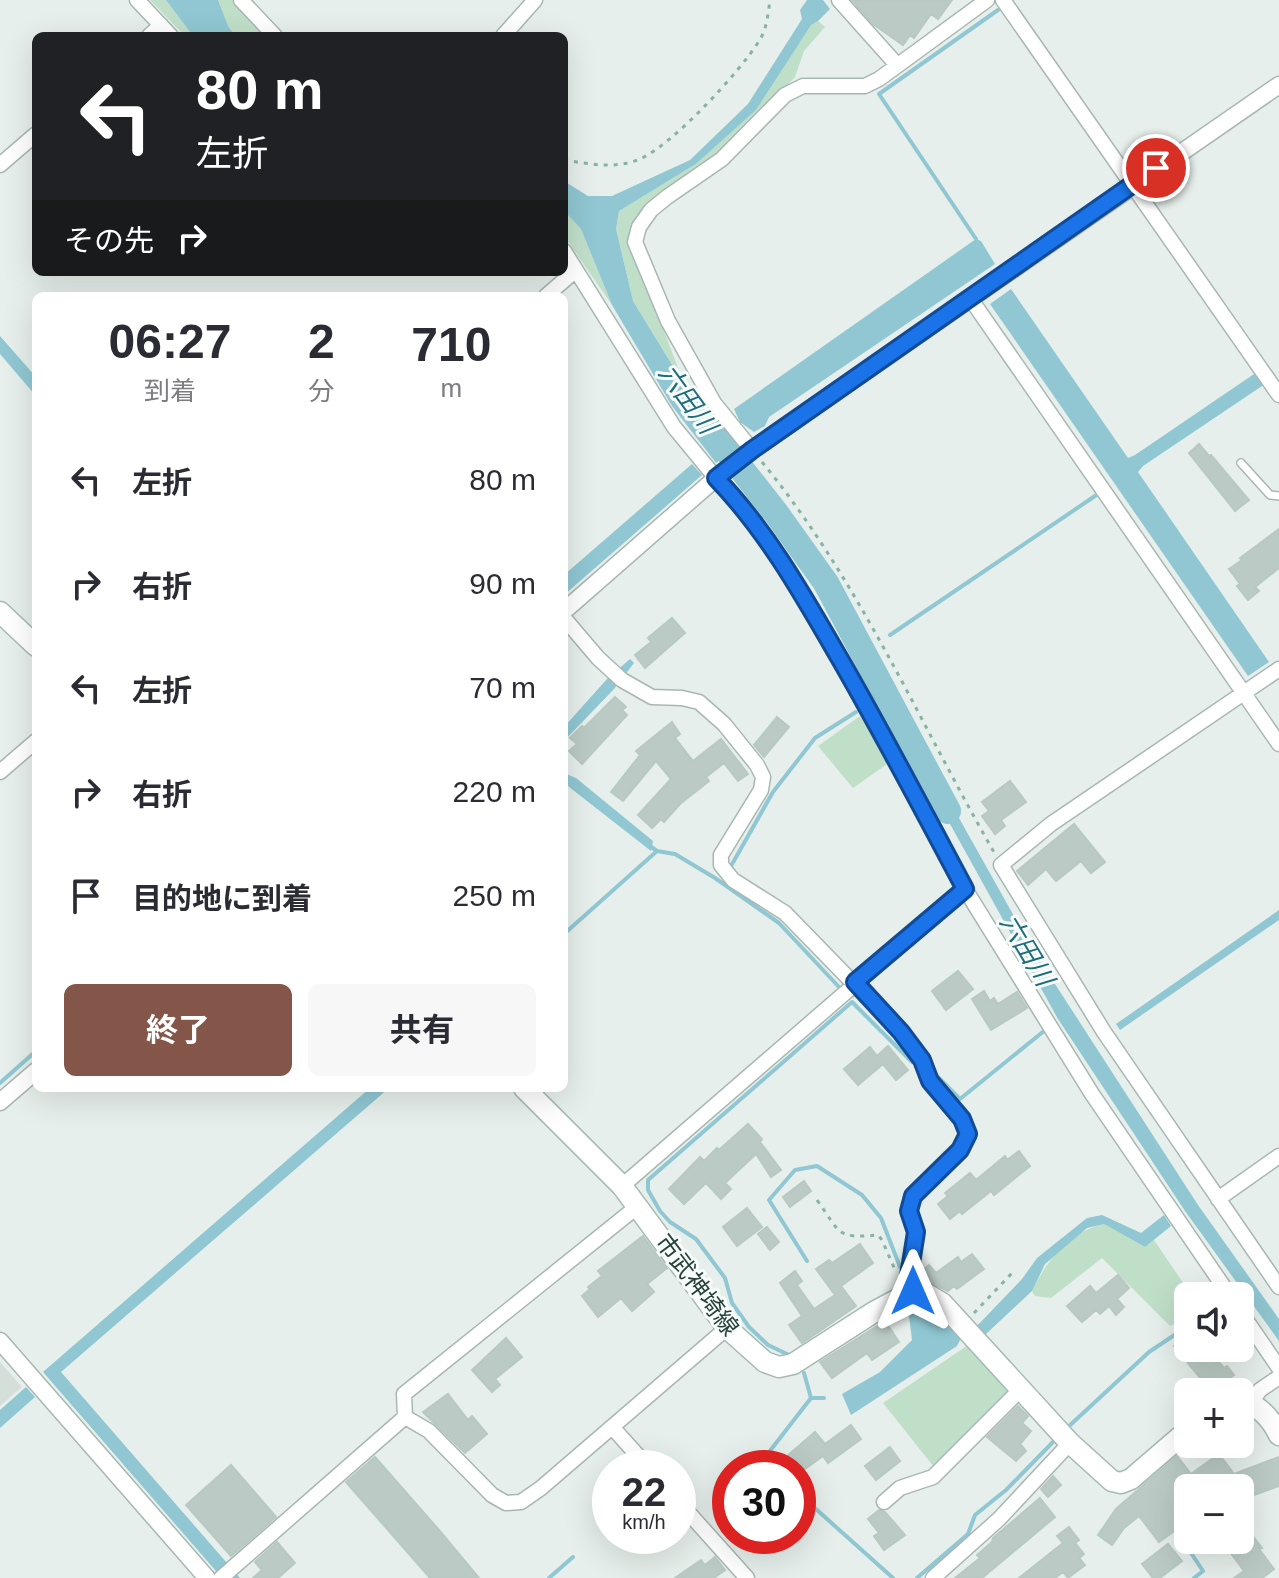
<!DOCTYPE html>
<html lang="ja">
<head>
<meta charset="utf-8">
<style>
	body { margin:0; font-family:Arial,"Noto Sans JP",sans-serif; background:#f7f7f7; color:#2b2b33; height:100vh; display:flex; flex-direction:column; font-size:30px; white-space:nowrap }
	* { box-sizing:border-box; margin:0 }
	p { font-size:26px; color:#7c7c81 }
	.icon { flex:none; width:44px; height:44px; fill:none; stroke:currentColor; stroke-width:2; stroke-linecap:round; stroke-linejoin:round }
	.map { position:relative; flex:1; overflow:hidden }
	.details { position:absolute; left:32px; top:292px; width:536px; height:800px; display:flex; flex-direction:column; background:#fff; border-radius:12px; box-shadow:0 8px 32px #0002 }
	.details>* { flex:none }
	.top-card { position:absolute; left:32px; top:32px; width:536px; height:244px; border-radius:12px; box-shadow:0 8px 32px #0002; background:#202124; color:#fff; overflow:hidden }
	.tools { position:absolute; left:1174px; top:1282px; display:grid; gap:16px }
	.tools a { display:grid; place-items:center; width:80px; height:80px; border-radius:12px; background:#fff; box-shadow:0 8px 32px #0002; font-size:40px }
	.speed { position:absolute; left:592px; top:1450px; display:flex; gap:16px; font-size:40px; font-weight:700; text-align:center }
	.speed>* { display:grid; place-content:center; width:104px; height:104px; border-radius:50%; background:#fff; box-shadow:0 8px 32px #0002; line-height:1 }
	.speed small { font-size:20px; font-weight:400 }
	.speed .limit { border:12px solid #d22; background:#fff; color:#111 }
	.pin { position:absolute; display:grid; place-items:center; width:68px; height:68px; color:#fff; margin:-34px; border:4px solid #fff; border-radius:50%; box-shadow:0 2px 8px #0007 }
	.me { position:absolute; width:88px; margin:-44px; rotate:0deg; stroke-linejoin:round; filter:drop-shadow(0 0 6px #0008) }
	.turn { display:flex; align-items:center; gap:28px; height:168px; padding:0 32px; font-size:36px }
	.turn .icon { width:104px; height:104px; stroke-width:2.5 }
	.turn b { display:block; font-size:56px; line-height:68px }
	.then { display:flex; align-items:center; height:76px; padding:0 32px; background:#0003; gap:16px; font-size:30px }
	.eta { display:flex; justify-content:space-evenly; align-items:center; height:136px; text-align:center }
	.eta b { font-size:48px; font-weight:700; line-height:56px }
	.button { display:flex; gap:16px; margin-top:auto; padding:16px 32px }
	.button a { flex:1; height:92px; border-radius:12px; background:#845549; color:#fff; font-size:32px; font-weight:700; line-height:92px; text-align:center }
	.button a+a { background:#f7f7f7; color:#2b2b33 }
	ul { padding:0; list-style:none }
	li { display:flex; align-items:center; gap:24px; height:104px; padding:0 32px }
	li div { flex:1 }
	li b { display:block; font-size:30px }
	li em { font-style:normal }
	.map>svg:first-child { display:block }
</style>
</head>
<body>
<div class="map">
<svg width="1279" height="1578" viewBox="0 0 1279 1578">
	<rect width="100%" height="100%" fill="#e6efeb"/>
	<path fill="#d4dfda" d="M0,1362l22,25 -22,19z"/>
	<path fill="#c0dfc9" d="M150,0h16l27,36h-8z
		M218,0h15l35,36h-33l-8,-10z
		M818,21l7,6 -21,24 -9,26 -74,77 -77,53 -16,30 57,149 -52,-85 -17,-72 3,-18 77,-47 60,-54 55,-86z
		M564,211l17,18 31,76 -48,-69z
		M860,716l30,46 -37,26 -35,-42z
		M1104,1224l41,23 9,-7 38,56h-4v23l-18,7 -68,-68 -51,40 -16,-2 -3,-5c14,-30 38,-60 72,-67z
		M968,1345l43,47 -77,75 -51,-64z"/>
	<path fill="#90c7d2" d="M166,0h52l10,26 7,10h-42z
		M807,0h16l7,9 -12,12 -7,4 -55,85 -60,54 -77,47 -3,18 17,72 52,85 51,61 -20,16 -44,-57 -60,-101 -31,-76 -17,-18v-30l24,15h24l78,-36 58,-56 54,-85 -2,-9z
		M976,239l5,2 14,23 -226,153 -4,9 -11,6 -14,-10 -6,-13z
		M1011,289l117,169 7,-3 122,-83 8,12 -122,82 -5,6 131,190 -21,14 -258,-372z
		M0,336l36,41v19l-36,-42z
		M692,464l10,11 -138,120v-20z
		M630,659l4,4 -20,26 -50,52v-14l43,-48z
		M564,773l12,5 77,63 -2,10 -87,-68z
		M936,777l97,173 165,255 81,114v22l-94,-130 -127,-192 -129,-233z
		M1279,910v10l-159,110 -4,-6z
		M370,1088h19l-328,284 179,206h-18l-179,-206z
		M1102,1215l39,18 23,-18 7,11 -26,21 -41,-23 -17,4 -42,36 -13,27 -47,44 -9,-8 46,-48 15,-21 50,-40z
		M916,1304c18,1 34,21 45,34l-4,8 -106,69 -9,-21 38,-22 32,-32 -4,-32z
		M26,1387l9,10 -35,31v-18z"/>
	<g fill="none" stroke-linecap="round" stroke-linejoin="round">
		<path stroke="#90c7d2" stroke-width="4" d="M976,239l-97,-145 119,-84
			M890,635l205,-139
			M650,846l7,5 18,3 40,24 64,45 59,63
			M731,866l42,-74 42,-54 41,-26
			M564,934l93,-83
			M936,1075l24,24 84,-68
			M0,1083l36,-32
			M807,1261l-38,-61 26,-30 22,-4 45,29 19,23 19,49
			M1220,1296l1,-1
			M789,1355l-21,-10 -19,-18 -17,-24 -7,-25 -29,-39 -26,-17 -10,-11 -12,-21v-10l204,-178 60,60
			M811,1398h13
			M1067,1428l82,-76 39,-26
			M774,1468l-8,-12 45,-58 -7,-25
			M798,1493l95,85
			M1188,1532l-7,6 22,33 -9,7
			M549,1578l24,-21
			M917,1578l51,-44 7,-19 31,-25 48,-49"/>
		<path stroke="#90c7d2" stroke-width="26" d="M707,425l69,88 50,70 122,228"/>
	</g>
	<path fill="#bbcac4" stroke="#b8c8c2" stroke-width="2" d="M852,0h100l-14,19 -7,-5 -17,24 -4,-3 -7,10 -30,-21z
		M1199,444l10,12 2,-1 38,45 -14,11 -46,-58z
		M1279,529v39l-24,19 4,4 -11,9 -11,-14 3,-2 -11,-15 13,-9 -2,-2z
		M672,618l13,15 -40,35 -10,-13 16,-13 -3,-4z
		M615,697l11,10 -4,3 5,5 -45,49 -13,-13 8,-7 -7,-6 12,-12 2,2z
		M777,717l12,10 -25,30 -10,-12z
		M672,722l8,12 -5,4 18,23 28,-22 27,35 -10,7 -14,-18 -18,14 3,4 -29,23 -16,18 -3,-3 -9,9 -14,-13 33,-36 -15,-18 -33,40 -12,-9 29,-37 -4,-4z
		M1010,781l16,21 -25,18 4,6 -10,8 -13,-18 7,-5 -7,-9z
		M1074,824l31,38 -14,11 -10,-12 -25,20 -10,-12 -18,16 -11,-14z
		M958,971l15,18 -27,21 -14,-19z
		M984,991l6,10 4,-3 4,6 19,-12 10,16 -36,22 -19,-31z
		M888,1046l20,24 -12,10 -13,-16 -25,21 -14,-16 26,-22 7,9z
		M748,1124l14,15 -2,3 21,28 -10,7 -15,-23 -31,29 6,6 -10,10 -15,-16 -22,21 -15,-15 31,-32 4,4 13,-13 2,2z
		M1019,1151l11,15 -36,29 -3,-4 -29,23 -2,-3 -10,8 -12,-15 10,-8 -3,-3 25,-20 6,7 29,-24 2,4z
		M804,1181l7,10 -21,16 -7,-10z
		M747,1208l15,19 -25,19 -14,-19z
		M767,1227l12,15 -9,8 -12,-16z
		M643,1236l24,32 -20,16 7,8 -22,19 -11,-13 -23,19 -16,-21 8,-7 -2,-2 14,-11 -4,-5z
		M860,1244l13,19 -32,23 15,20 -54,37 -13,-18 13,-9 -22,-33 15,-12 7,10 -5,4 17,24 21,-14 -19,-26 13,-9 3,3z
		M972,1254l12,15 -27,20 -3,-3 -6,5 -20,-10 -7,-9 8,-7 7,8 22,-16 3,5z
		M1118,1275l11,13 -12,11 7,8 -8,8 -7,-9 -9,8 -4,-4 -14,12 -15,-16 23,-20 6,7z
		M885,1321l14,21 -27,18 -5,-7 -35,25 -12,-16z
		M1188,1336v12h16l10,16 4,-3 6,7 3,-2 7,9 -12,9 -2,-3 -11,8 -35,-43z
		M506,1338l16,19 -27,22 5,6 -8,7 -20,-22z
		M448,1394l20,26 4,-4 15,18 -22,19 -42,-41z
		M1018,1406l10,10 -6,7 9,8 -11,13 6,7 -10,10 -29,-24z
		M851,1425l10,14 -33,24 -5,-7 -25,18v-6h-5l-8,-10 30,-26 10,12z
		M890,1447l10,14 -24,19 -11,-14z
		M1219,1454l15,20 45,-17v29l-25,9 -14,10v-17h-52v33l-29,21 -20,-26 -15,12 -12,17 -14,-10 18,-26 61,-53 14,18z
		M375,1457l64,73 40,48h-49l-84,-96z
		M231,1465l45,52 -45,39 -45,-51z
		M1053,1476l8,9 -13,12 -7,-8z
		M1040,1498l15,19 -73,61h-27l25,-20 -3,-3 15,-13 1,-4z
		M879,1510l6,2 20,23 -21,15 -10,-14 5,-3 -11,-14z
		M1069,1527l10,13 -4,3 9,11 -5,4 6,7 -17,13 -5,-6 -8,6h-36l44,-35 -6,-7z
		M1249,1531l13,17 -3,1 15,20 -12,9h-28l10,-7 -17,-23z
		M277,1542l18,21 -17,15h-25l9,-8 -7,-8z
		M1168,1544l14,17 -22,17h-7l-11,-14z
		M715,1557l10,13 -11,8h-39l26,-18 4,5z"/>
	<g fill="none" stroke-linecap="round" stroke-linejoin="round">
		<g stroke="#a8b7b2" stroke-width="10">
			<path id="service" d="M1241,463l29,32 9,1"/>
		</g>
		<g stroke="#a8b7b2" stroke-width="17">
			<path id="minor" d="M137,0l34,36
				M241,0l34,36
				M839,0l58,65
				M1003,0l276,395
				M149,36l12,-11
				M503,36l32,-36
				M0,165l36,-31
				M564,251l110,176 42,51 24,26 41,57 98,168 86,160
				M546,296l30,-26
				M970,298l309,446
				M752,450l-38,-47 -46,-82 -33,-79 4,-15 12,-17 16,-13 55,-38 63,-64 18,-9h62l14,-7 108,-79
				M564,618l34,40 24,22 30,17 30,1 17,4 25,22 33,41 6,12 -2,13 -40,65v10l12,15 52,33 116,119 21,28 8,21 32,38 6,15 -8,16 -47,46 -4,15 7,21 -7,44 4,15
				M1279,669l-228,155 -50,41 103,167 175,255
				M0,772l36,-31
				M622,1186l343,-297 127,205 138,202
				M1218,1199l61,-43
				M1240,1311l39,57
				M1251,1403l9,-13 19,-13
				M405,1417l24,14 63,64 14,8 15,-1 20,-14 186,-160
				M405,1417l-1,-23 234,-188
				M612,1427l37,41
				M678,1501l69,77
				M884,1502l16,-14 33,-11 88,-88
				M221,1578l184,-161
				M933,1578l66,-59 71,-76"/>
		</g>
		<g stroke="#a8b7b2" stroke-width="19">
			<path id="tertiary" d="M564,611l152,-133 36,-28 527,-365
				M0,1102l36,-31
				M0,1341l207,237"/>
		</g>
		<g stroke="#a5bab3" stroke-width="23">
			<path id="secondary" d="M0,612l36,34
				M524,1088l98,98 105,142 38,34 14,5 14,-3 81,-52 39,-21 14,3 15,9 128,140 42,38 9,2 10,-4 57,-49
				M1240,1399c18,6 31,19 39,36"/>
		</g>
		<path stroke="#87b2a5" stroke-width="3" stroke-dasharray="4 6" stroke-linecap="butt" d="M564,160c27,4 52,10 78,-2 33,-16 97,-85 117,-117 8,-12 9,-27 11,-41
			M762,462c97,118 157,260 233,392
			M817,1200c24,33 18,39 61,35l4,5 13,30
			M974,1313l40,-42"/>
		<use href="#service" stroke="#fff" stroke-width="7"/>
		<use href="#minor" stroke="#fff" stroke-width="14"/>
		<use href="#tertiary" stroke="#fff" stroke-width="16"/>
		<use href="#secondary" stroke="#fff" stroke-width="20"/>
	</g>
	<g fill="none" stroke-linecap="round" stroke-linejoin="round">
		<g stroke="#114b97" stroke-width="20">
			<path id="route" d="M913,1291l-4,-15 7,-44 -7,-21 4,-15 47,-46 8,-16 -6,-15 -32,-38 -8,-21 -21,-28 -46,-50 110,-93c-41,-77 -82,-155 -125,-230 -37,-64 -73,-128 -124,-181l36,-28 404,-282"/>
		</g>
		<use href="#route" stroke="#1a73e8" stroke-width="14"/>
	</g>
	<g text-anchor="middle" stroke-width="6" stroke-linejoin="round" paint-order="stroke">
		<g font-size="24" fill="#25413a" stroke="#f7fbf9">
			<text transform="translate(697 1285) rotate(53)" y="8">市武神埼線</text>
		</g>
		<g font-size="26" font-style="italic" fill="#1f6c7d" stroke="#f7fbf9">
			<text transform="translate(688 399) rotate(54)" y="9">六田川</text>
			<text transform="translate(1027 950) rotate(59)" y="9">六田川</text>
		</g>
	</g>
</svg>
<div class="tools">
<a><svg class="icon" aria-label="sound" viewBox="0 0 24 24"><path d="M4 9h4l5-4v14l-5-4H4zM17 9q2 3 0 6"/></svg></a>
<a>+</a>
<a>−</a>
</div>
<div class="speed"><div>22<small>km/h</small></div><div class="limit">30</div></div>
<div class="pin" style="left:1156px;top:168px;background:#d93025"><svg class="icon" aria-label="arrive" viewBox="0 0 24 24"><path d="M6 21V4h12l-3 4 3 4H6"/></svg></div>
<svg class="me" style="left:913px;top:1291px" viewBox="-20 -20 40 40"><path d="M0-17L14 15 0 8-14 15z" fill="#1a73e8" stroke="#fff" stroke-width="4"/></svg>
<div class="top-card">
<div class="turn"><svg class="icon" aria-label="left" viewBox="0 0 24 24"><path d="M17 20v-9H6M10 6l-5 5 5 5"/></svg><div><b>80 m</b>左折</div></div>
<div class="then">その先<svg class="icon" aria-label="right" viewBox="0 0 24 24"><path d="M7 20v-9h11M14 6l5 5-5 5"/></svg></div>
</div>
<section class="details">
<div class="eta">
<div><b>06:27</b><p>到着</p></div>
<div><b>2</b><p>分</p></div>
<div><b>710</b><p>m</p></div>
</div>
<ul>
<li><svg class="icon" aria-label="left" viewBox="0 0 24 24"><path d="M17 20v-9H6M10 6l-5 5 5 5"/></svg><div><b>左折</b></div><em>80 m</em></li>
<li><svg class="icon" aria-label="right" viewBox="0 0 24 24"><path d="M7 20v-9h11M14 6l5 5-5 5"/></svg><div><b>右折</b></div><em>90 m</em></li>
<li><svg class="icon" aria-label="left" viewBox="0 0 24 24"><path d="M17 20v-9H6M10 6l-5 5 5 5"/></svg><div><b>左折</b></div><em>70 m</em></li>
<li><svg class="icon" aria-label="right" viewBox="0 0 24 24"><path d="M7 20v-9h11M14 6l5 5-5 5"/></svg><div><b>右折</b></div><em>220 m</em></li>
<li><svg class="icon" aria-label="arrive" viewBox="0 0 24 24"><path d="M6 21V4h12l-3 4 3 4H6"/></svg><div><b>目的地に到着</b></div><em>250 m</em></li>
</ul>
<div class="button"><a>終了</a><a>共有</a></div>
</section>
</div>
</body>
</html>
